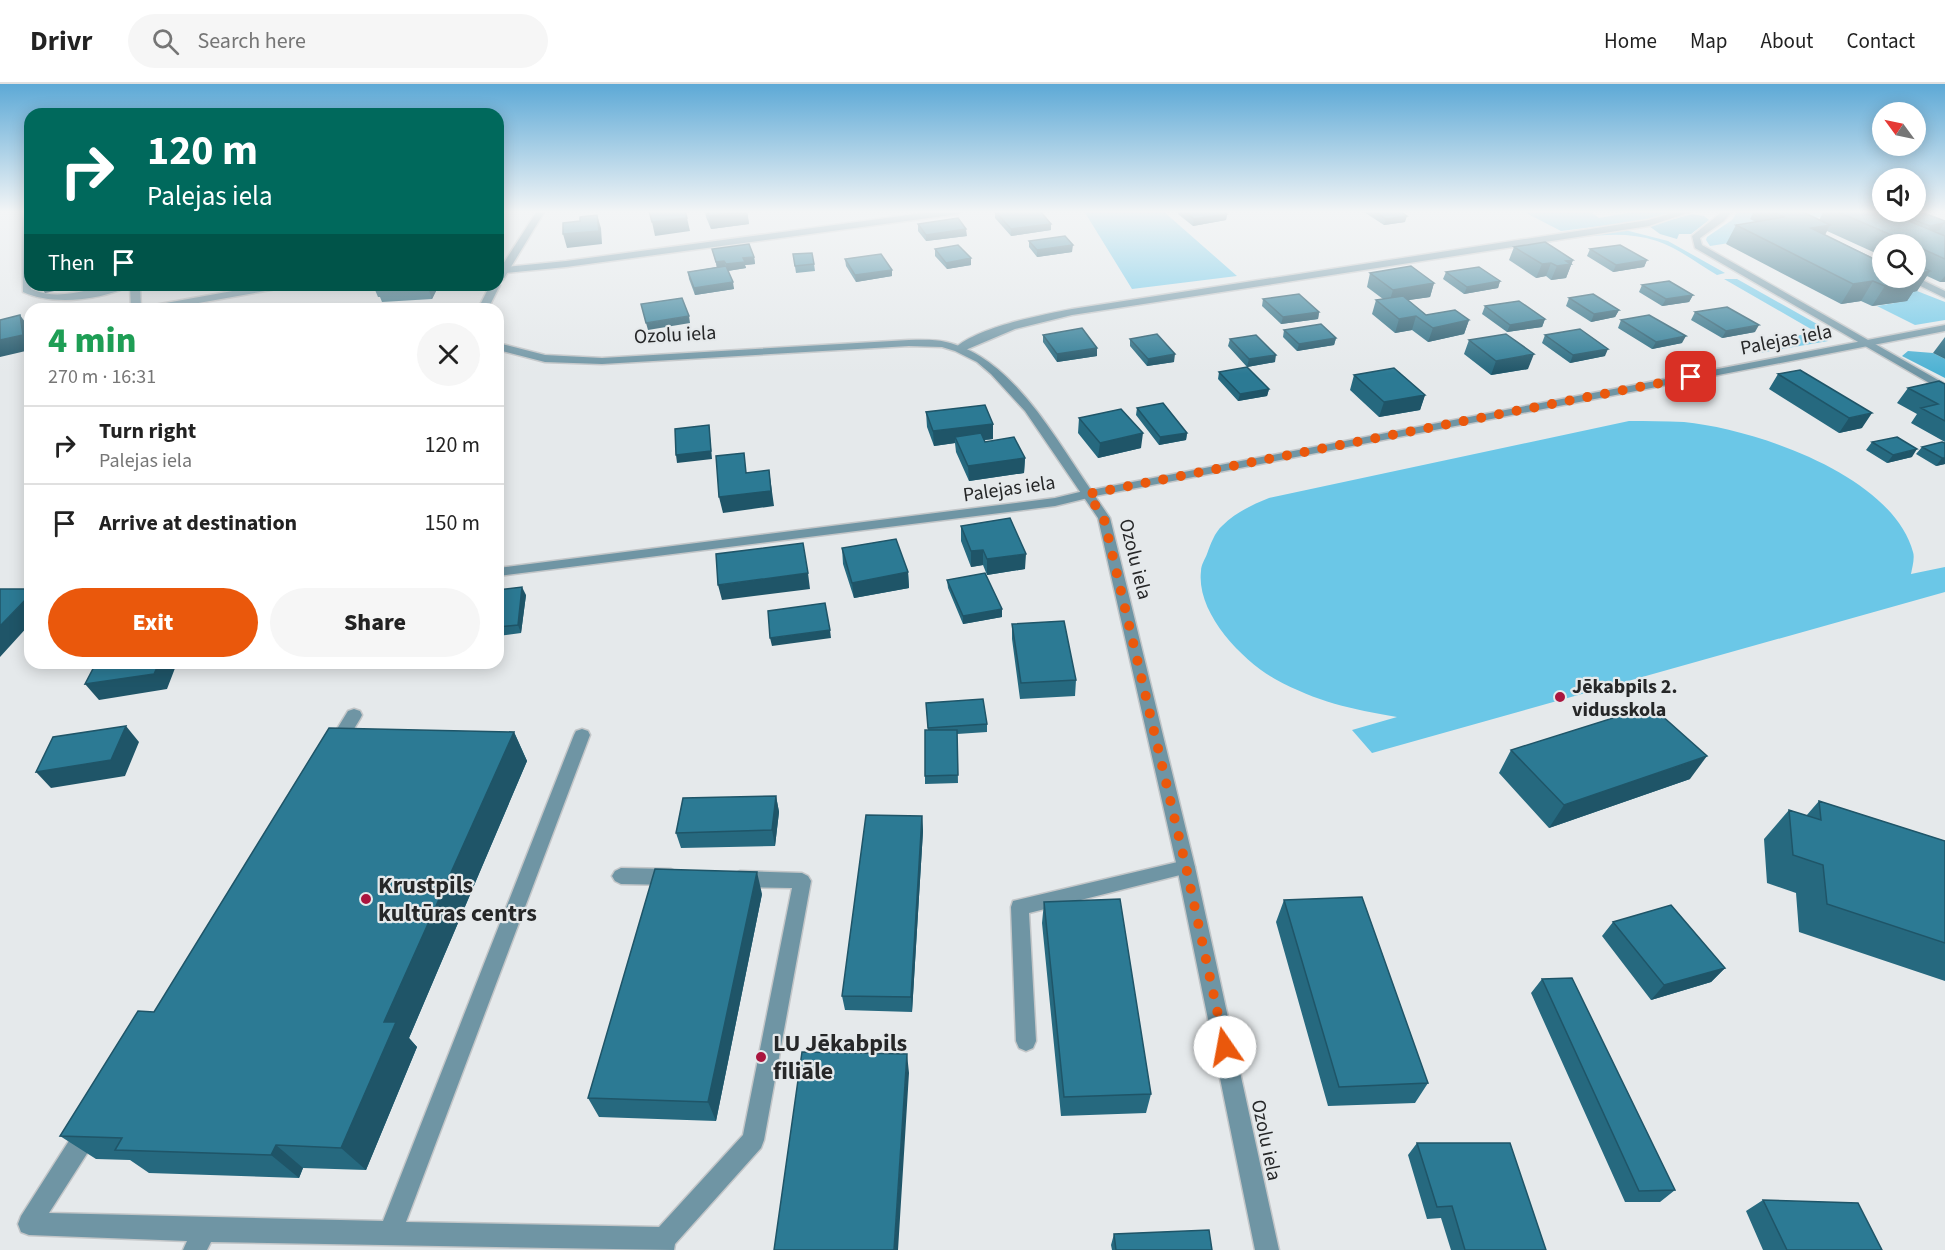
<!DOCTYPE html>
<html lang="en">
<head>
<meta charset="utf-8">
<style>
	body { margin:0; font-family:"Source Sans 3",sans-serif; background:#f6f6f6; color:#222; height:100vh; display:flex; flex-direction:column; font-size:22px; white-space:nowrap }
	* { box-sizing:border-box; margin:0 }
	p { font-size:20px; color:#767676 }
	.icon { flex:none; width:33px; height:33px; fill:none; stroke:currentColor; stroke-width:2; stroke-linecap:round; stroke-linejoin:round }
	.map { position:relative; flex:1; overflow:hidden }
	.side { position:absolute; left:24px; top:219px; width:480px; height:366px; display:flex; flex-direction:column; background:#fff; border-radius:18px; box-shadow:0 3px 15px #0003 }
	.side>* { flex:none }
	.hud { position:absolute; left:24px; top:24px; width:480px; height:183px; border-radius:18px; box-shadow:0 3px 15px #0003; background:#00695c; color:#fff; overflow:hidden }
	.needle { width:39px; rotate:303deg }
	.buttons { position:absolute; left:1872px; top:18px; display:grid; gap:12px }
	.buttons a { display:grid; place-items:center; width:54px; height:54px; border-radius:50%; background:#fff; box-shadow:0 3px 15px #0003; font-size:30px }
	.pin { position:absolute; display:grid; place-items:center; width:51px; height:51px; color:#fff; margin:-26px; border-radius:12px; box-shadow:0 3px 9px #0006 }
	.me { position:absolute; width:66px; margin:-33px; rotate:348deg; stroke-linejoin:round; filter:drop-shadow(0 0 4px #0008) }
	.turn { display:flex; align-items:center; gap:21px; height:126px; padding:0 24px; font-size:27px }
	.turn .icon { width:78px; height:78px; stroke-width:2.5 }
	.turn b { display:block; font-size:42px; line-height:51px }
	.then { display:flex; align-items:center; height:57px; padding:0 24px; background:#0003; gap:12px; font-size:22px }
	.round { display:grid; place-items:center; flex:none; width:63px; height:63px; border-radius:32px; background:#f6f6f6 }
	.headline { display:flex; align-items:center; justify-content:space-between; height:102px; padding:0 24px }
	h1 { font-size:36px; font-weight:800; line-height:45px; color:#1e9e55 }
	.button { display:flex; gap:12px; margin-top:auto; padding:12px 24px }
	.button a { flex:1; height:69px; border-radius:36px; background:#ea580c; color:#fff; font-size:24px; font-weight:800; line-height:69px; text-align:center }
	.button a+a { background:#f6f6f6; color:#222 }
	ul { padding:0; list-style:none }
	li { display:flex; align-items:center; gap:18px; height:78px; padding:0 24px; border-top:2px solid #e0e0e0 }
	li div { flex:1 }
	li b { display:block; font-size:22px }
	li em { font-style:normal }
	header { display:flex; align-items:center; gap:36px; box-sizing:border-box; height:84px; padding:0 30px; background:#fff; border-bottom:2px solid #e0e0e0 }
	header strong { font-size:28px }
	nav { display:flex; gap:33px; margin-inline-start:auto; font-size:21px }
	.search { width:420px; height:54px; background:#f6f6f6; display:flex; align-items:center; gap:15px; box-sizing:border-box; padding:0 21px; border-radius:33px; color:#767676; font-size:22px }
	.map>svg:first-child { display:block }
</style>
</head>
<body>
<header>
<strong>Drivr</strong>
<div class="search"><svg class="icon" aria-label="search" viewBox="0 0 24 24"><circle cx="10" cy="10" r="6"/><path d="M15 15l6 6"/></svg>Search here</div>
<nav><a>Home</a><a>Map</a><a>About</a><a>Contact</a></nav>
</header>
<div class="map">
<svg width="1945" height="1166" viewBox="0 0 1945 1166">
	<rect width="100%" height="100%" fill="#e5e9eb"/>
	<path fill="#6bc7e7" d="M1084,127h79l74,65 -105,13z
		M1522,127h67l10,7 39,-7h39l-27,9 -89,11z
		M1738,127h114l-46,9 -55,-1 16,7 7,10 -64,10 -4,-6 1,-3 25,-17z
		M1625,146l43,11 57,32 -8,2c-19,-11 -39,-27 -60,-34 -37,-12 -73,-4 -110,2l-4,-2z
		M1724,195h13l80,45 8,8 -1,6 4,3 -69,12 -14,-7 71,-14z
		M1917,207l28,11v18l-30,5 -38,-19 29,-5 -10,-6z
		M1629,337c18,0 36,0 55,1 71,7 208,53 229,130 2,6 -1,16 -2,22l34,-7v25l-573,161 -20,-23 45,-13c-46,-8 -80,-15 -122,-38 -33,-19 -79,-66 -74,-108 0,-6 4,-12 6,-17 3,-9 8,-22 15,-28 14,-14 30,-21 47,-28z"/>
	<path fill="#4cb1d3" d="M1692,130l12,2 5,4 -18,14h-12l-2,5 -17,-5 -11,-8z
		M1908,267l25,2 12,6v19l-43,-22z"/>
	<g fill="none" stroke-linecap="round" stroke-linejoin="round">
		<g stroke="#c3c6c8" stroke-width="3">
			<path id="service" d="M22,127h8l1,78c30,13 55,-1 85,-4 8,-1 16,0 24,0l1,24h-10l-1,-23c-29,14 -77,20 -107,6z
				M1916,193l29,14v7l-41,-20z
				M266,201h21l-5,3 -117,21h-21l5,-3z
				M354,625l6,2 2,4 -2,4 -19,31h-12l-2,-4 2,-4 19,-31z
				M582,645l6,2 2,4 -184,487 253,5 84,-92 49,-247 -52,-1 -6,-3 -3,-5 3,-5 6,-3 62,2 6,3 3,5 -47,259 -3,8 -86,96 -1,6 -463,-8 -4,8h-24l4,-9 -158,-6 -8,-3 -3,-8 3,-8 60,-94 8,-3 8,3 3,8 -3,8 -48,75 334,8 191,-486 2,-4z
				M621,784l50,1 6,3 3,5 -3,5 -6,3 -50,-1 -6,-3 -3,-5 3,-5z"/>
		</g>
		<g stroke="#c3c6c8" stroke-width="3">
			<path id="minor" d="M938,127h24l-4,3 -392,53 -61,6 -5,-3 5,-3 61,-6z
				M1680,127h13l-44,15 -577,89 -57,14 -52,22 -9,-2c23,-22 87,-34 118,-40l576,-89z
				M1723,127h9l-8,10 -24,17 2,7 243,139v8l-250,-144 -3,-12z
				M1088,406l4,1 2,3 -2,3 -37,9 -557,70v-8l557,-70z
				M1186,776l6,2 3,5 -3,5 -163,41 7,128 -3,7 -7,3 -7,-3 -3,-7 -5,-134 2,-6z"/>
		</g>
		<g stroke="#c3c6c8" stroke-width="3">
			<path id="tertiary" d="M537,127h8l-42,69 -5,3v-11z
				M498,199l2,2 -12,24h-10l12,-24h8z
				M1945,241v6l-850,165 15,22 85,349 84,383h-24l-78,-383 -79,-349 -73,-107 -34,-37 -14,-12 -22,-11 -13,-4 -33,-1 -307,18 -57,-2 -47,-12v-7l47,12 57,3 307,-18c12,0 25,-1 37,2 66,15 109,96 145,148z"/>
		</g>
		<use href="#service" fill="#6f95a4" fill-rule="evenodd"/>
		<use href="#minor" fill="#6f95a4" fill-rule="evenodd"/>
		<use href="#tertiary" fill="#6f95a4" fill-rule="evenodd"/>
	</g>
	<path fill="#26697f" fill-rule="evenodd" d="M705,127h42l2,13 -38,5 -5,-12z
		M995,127l56,19 -40,6 -16,-18z
		M1179,127h44l4,3 -1,6 -33,6 -15,-12z
		M1364,127h36l5,11 -21,3 -20,-13z
		M1754,127h47l18,9 5,-9h58l23,8 1,-2 39,4v61h-5l-13,-6 -10,15 -4,1 -6,9 -35,5 -11,-5 -20,3 -115,-60 10,-19 20,-3 -6,-3zM1827,147l55,25v-12h34v34l-91,-43z
		M918,140l49,12 -41,5 -8,-10z
		M1029,157l43,11 -35,5 -8,-10z
		M1514,163l59,13 -7,18 -15,2 -5,-4 -10,2 -27,-18z
		M712,165l42,8 1,7 -10,1 1,3 -18,3 6,18 -39,6 -6,-16 -1,-7 29,-5z
		M935,165l36,9v7l-24,4 -12,-13z
		M1590,165l57,11 -3,7 -31,5 -26,-16z
		M793,170l21,10 1,7 -19,2z
		M845,175l47,11v6l-36,6 -10,-16z
		M1446,188l54,9 -2,7 -34,6 -21,-15z
		M1370,189l64,10 -4,14 -22,3 18,15 43,5 -5,14 -36,8 -16,-12 -17,3 -23,-19 4,-14 7,-1 -16,-12z
		M373,201h66l-7,14 -50,3 -2,-5h-2z
		M1642,201l51,10 -4,7 -27,4 -23,-14z
		M1569,214l50,12 -4,7 -24,5 -25,-16z
		M1263,215l56,13 -1,7 -37,5 -19,-18z
		M1485,222l60,13 -3,8 -35,5 -25,-18z
		M1695,228l60,20 -33,6 -31,-18z
		M1621,236l61,23 -30,6 -34,-21z
		M1284,246l52,8 -2,7 -37,6 -14,-14z
		M1043,251l54,21 -40,6 -14,-20z
		M1545,251l60,21 -35,7 -28,-20z
		M1945,253v22l-12,-6z
		M1130,255l44,23 -27,4 -17,-20z
		M1230,255l45,23 -28,5 -19,-21z
		M1469,256l59,29 -37,6 -27,-21z
		M1800,286l62,58 -23,5 -70,-44 9,-15z
		M1219,288l50,17 -2,7 -29,5 -20,-22z
		M1354,291l71,20 -5,15 -41,7 -29,-27z
		M1945,300v58l-34,-19 6,-9 -20,-11 11,-15z
		M1137,324l50,25 -1,7 -27,5 -23,-30z
		M926,328l67,12v15l-9,1 1,2 40,16 -1,15 -55,8 -13,-29 -1,-9 -21,3 -7,-19z
		M1079,334l62,30 -43,10 -20,-25z
		M1872,358l40,15 -25,6 -21,-13z
		M1945,359v21l-9,2 -20,-12 6,-7z
		M961,442l64,43 -38,6 -4,-10 -12,2 -10,-26z
		M842,464l66,24 1,16 -55,10 -11,-34z
		M947,496l55,37 -39,7 -15,-36z
		M498,506l28,5 -5,38 -23,3z
		M1012,540l64,56 -1,16 -55,3 -8,-60z
		M926,619l61,21v8l-30,2 1,49 -33,1v-8l3,-46z
		M514,648l13,29 -118,277 8,9 -51,123 -63,-2 -4,10 -150,-5 -19,-13 -34,-1 -36,-23 94,-124z
		M1511,666l179,29 -141,49 -50,-55z
		M776,712l3,16 -4,34 -94,2 -5,-15z
		M1819,717l126,40v140l-146,-49 -3,-39 -29,-10 -3,-44 25,-29 17,6z
		M922,732l1,15 -11,181 -67,-2 -3,-14z
		M762,810l-46,227 -117,-4 -11,-19z
		M1284,816l144,183 -13,20 -87,3 -52,-184z
		M1044,818l107,192 -5,19 -85,3 -19,-193z
		M1613,838l112,46 -14,14 -60,18 -49,-64z
		M1542,895l133,211 -15,12h-35l-94,-209z
		M1417,1059l129,107h-95l-10,-32 -14,1 -19,-64z
		M1763,1116l119,50h-119l-17,-39z
		M1114,1150l98,16h-100l-1,-5z"/>
	<path fill="#1f5568" d="M747,127l2,13 -38,5 -2,-13z
		M1227,130l-1,6 -33,6 1,-7z
		M597,131l4,13 1,16 -35,4 -4,-14z
		M1407,132l-2,6 -21,3 2,-6z
		M687,134l3,13 -35,5 -3,-14z
		M1944,139l-4,7 -15,3 5,-7z
		M1051,140v6l-40,6v-7z
		M1830,141l-10,19 -9,-16z
		M966,145l1,7 -41,5v-6z
		M1073,161l-1,7 -35,5v-7z
		M754,173l1,7 -10,1 1,3 -19,3 -1,-7 17,-6z
		M971,174v7l-24,4 -1,-6z
		M1573,176l-7,18 -15,2 6,-14 9,-5z
		M1647,176l-3,7 -31,5 3,-7z
		M724,177l2,7 -9,1 -1,-7z
		M1551,179l-5,13 -10,2 6,-14z
		M892,186v6l-36,6 -1,-7z
		M1930,187l-13,20 -4,1 -6,9 -35,5 13,-20 23,-8h8v-4z
		M1945,192v6h-5z
		M1500,197l-2,7 -34,6 3,-7z
		M1873,197l-12,20 -20,3 12,-20z
		M733,198l1,7 -39,6 -1,-7z
		M1434,199l-4,14 -41,6 4,-13z
		M40,201h42l-37,8z
		M427,201h12l-7,14z
		M1693,211l-4,7 -27,4 4,-7z
		M1619,226l-4,7 -24,5 3,-8z
		M1319,228l-1,7 -37,5 2,-7z
		M20,231l10,14v21l-30,7v-17z
		M689,232l1,7 -42,7 -2,-7z
		M1416,232l-4,14 -17,3 4,-14z
		M1545,235l-3,8 -35,5 3,-7z
		M1469,236l-5,14 -36,8 5,-14z
		M1759,241l-4,7 -33,6 4,-7z
		M1686,252l-4,7 -30,6 4,-7z
		M1336,254l-2,7 -37,6 2,-7z
		M1097,264v8l-40,6v-8z
		M1608,265l-3,7 -35,7 3,-8z
		M1175,270l-1,8 -27,4 1,-7z
		M1534,270l-6,15 -37,6 5,-14z
		M1276,271l-1,7 -28,5 2,-8z
		M1269,305l-2,7 -29,5 2,-7z
		M1425,311l-5,15 -41,7 5,-15z
		M1872,329l-10,15 -23,5 10,-15z
		M993,340v15l-35,4 -3,-6v6l-21,3 -1,-15z
		M709,341l3,34 -35,4 -1,-8z
		M1143,349l-2,15 -43,10 2,-15z
		M1187,349l-1,7 -27,5 1,-8z
		M1917,365l-5,8 -25,6 6,-8z
		M1025,374l-1,15 -55,8 -1,-15z
		M1942,374h3v6l-9,2z
		M769,386l5,36 -51,7 -4,-16z
		M983,466v15l-12,2v-16z
		M1026,470l-1,15 -38,6v-16z
		M908,488l1,16 -55,10 -2,-15z
		M808,489l2,16 -88,11 -4,-15z
		M522,503l4,8 -5,38 -3,-8z
		M30,511v29l-30,33v-31z
		M1002,525v8l-39,7v-8z
		M830,546l1,8 -59,8 -2,-8z
		M159,579h18l-10,26 -68,11 -14,-16z
		M343,579h15l-14,2z
		M126,642l13,16 -14,34 -74,12 -15,-16z
		M514,648l13,29 -118,277 8,9 -51,123 -25,-22 43,-126z
		M1707,672l-17,23 -141,49 15,-23z
		M776,712l3,16 -4,34 -3,-16z
		M922,732l1,15 -11,181 -1,-15z
		M757,788l5,22 -46,227 -8,-19z
		M1725,884l-14,14 -60,18 13,-15z
		M907,970l2,19 -11,177h-4z
		M276,1061l27,23 -4,10 -28,-23z"/>
	<path fill="#2c7a94" stroke="#1f5568" stroke-width="1.5" d="M649,127h36l2,7 -35,4z
		M707,127h40l-38,5z
		M995,127h45l11,13 -40,5z
		M1184,127h39l4,3 -33,5z
		M1374,127h26l7,5 -21,3z
		M1771,127h30l29,14 -19,3 71,35v15h32l6,3 -35,5 -12,-5 -20,3 -117,-59 48,-8z
		M1836,127l52,1 57,24v23l-29,-13v-2h-4z
		M1924,129l21,8v1l-1,1 -14,3 -24,-9z
		M597,131l2,16 -36,3v-11l17,-2v-4z
		M958,134l8,11 -40,6 -8,-11z
		M1065,152l8,9 -36,5 -8,-9z
		M1545,158l28,18 -7,1 5,3 -14,2 -6,-3 -9,1 -28,-17z
		M749,160l5,13 -11,1 2,4 -19,2 -2,-3 -8,1 -4,-13z
		M958,161l13,13 -25,5 -11,-14z
		M1620,161l27,15 -31,5 -26,-16z
		M812,169l2,11 -19,2 -2,-12z
		M881,170l11,16 -37,5 -10,-16z
		M1916,180l14,7 -14,3z
		M726,182l7,16 -39,6 -6,-16z
		M1411,182l23,17 -41,7 -23,-17z
		M1479,183l21,14 -33,6 -21,-15z
		M1669,197l24,14 -27,4 -24,-14z
		M1299,210l20,18 -36,5 -20,-18z
		M1593,210l26,16 -25,4 -25,-16z
		M1403,212l23,19 29,-5 14,10 -36,8 -17,-12 -17,3 -23,-19z
		M682,214l7,18 -43,7 -5,-19z
		M1519,217l26,18 -35,6 -25,-19z
		M1727,223l32,18 -33,6 -31,-19z
		M20,231l3,20 -23,5v-20z
		M1649,231l37,21 -30,6 -35,-22z
		M1321,240l15,14 -37,6 -15,-14z
		M1082,244l15,20 -40,6 -14,-19z
		M1580,245l28,20 -35,6 -28,-20z
		M1157,250l18,20 -27,5 -18,-20z
		M1506,250l28,20 -38,7 -27,-21z
		M1256,251l20,20 -27,4 -19,-20z
		M1247,283l22,22 -29,5 -21,-22z
		M1394,284l31,27 -41,7 -30,-27z
		M1800,286l72,43 -23,5 -71,-44z
		M1939,297l6,3v37l-24,-13 17,-4 -30,-16z
		M1163,319l24,30 -27,4 -23,-29z
		M985,321l8,19 -60,7 -7,-19z
		M1121,325l22,24 -43,10 -21,-25z
		M709,341l2,26 -35,4 -1,-26z
		M981,349l4,9 29,-5 11,21 -57,8 -13,-29z
		M1897,353l20,12 -24,6 -21,-13z
		M1942,358l3,1v15h-3l-20,-11z
		M744,369l2,20 23,-3 2,21 -52,6 -3,-41z
		M1010,434l16,36 -39,5 -4,-9 -12,1 -10,-25z
		M896,455l12,33 -56,11 -10,-35z
		M803,459l5,30 -90,12 -2,-31z
		M985,489l17,36 -39,7 -16,-36z
		M522,503l-4,38 -20,2v-37z
		M0,505h30v6l-30,31z
		M825,519l5,27 -60,8 -2,-27z
		M1064,537l12,59 -55,3 -9,-59z
		M96,579h63l-5,11 -69,10z
		M983,615l4,25 -59,4 -2,-25z
		M1651,622l56,50 -143,49 -53,-55z
		M126,642l-15,34 -75,12 17,-35z
		M329,644l185,4 -130,290h12l-55,126 -65,-3 -5,10 -156,-5 7,-12 -62,-2 78,-125 16,1z
		M925,646h32l1,45 -33,1z
		M776,712l-4,34 -96,3 7,-35z
		M1819,717l126,40v102l-118,-39 -4,-39 -30,-10 -4,-45 32,10z
		M866,731l56,1 -11,181 -69,-1z
		M655,785l102,3 -49,230 -120,-4z
		M1362,813l66,186 -89,4 -55,-187z
		M1120,815l31,195 -87,3 -20,-195z
		M1671,821l54,63 -61,17 -51,-63z
		M1572,894l103,212 -36,1 -97,-212z
		M802,968l105,2 -13,196h-120z
		M1417,1059h93l36,107h-81l-13,-44 -15,1z
		M1763,1116l95,3 24,47h-95z
		M1209,1146l3,20h-96l-2,-16z"/>
	<linearGradient id="sky" x2="0" y2="1"><stop stop-color="#5da9d6"/><stop offset="0.44" stop-color="#f3f5f6"/><stop offset="1" stop-color="#f3f5f6" stop-opacity="0"/></linearGradient>
	<rect width="1945" height="290" fill="url(#sky)"/>
	<g fill="none" stroke-linecap="round" stroke-linejoin="round">
		<path stroke="#ea580c" stroke-width="10" stroke-dasharray="0 18" d="M1225,963l-39,-180 -82,-348 -16,-25 603,-117"/>
	</g>
	<g fill="#aa153e" stroke="#e5e9eb" stroke-width="2">
		<circle cx="1560" cy="613" r="6"/>
		<circle cx="366" cy="815" r="6"/>
		<circle cx="761" cy="973" r="6"/>
	</g>
	<g text-anchor="middle" stroke-width="4.5" stroke-linejoin="round" paint-order="stroke">
		<g font-size="20" fill="#262728" stroke="#e5e9eb">
			<text transform="translate(675 250) rotate(-3)" y="7">Ozolu iela</text>
			<text transform="translate(1786 255) rotate(-11)" y="7">Palejas iela</text>
			<text transform="translate(1009 404) rotate(-8)" y="7">Palejas iela</text>
			<text transform="translate(1136 475) rotate(76)" y="7">Ozolu iela</text>
			<text transform="translate(1267 1056) rotate(78)" y="7">Ozolu iela</text>
		</g>
		<g font-size="20" font-weight="bold" fill="#262728" stroke="#e5e9eb" text-anchor="start">
			<text x="1572" y="609">Jēkabpils 2.<tspan x="1572" dy="23">vidusskola</tspan></text>
		</g>
		<g font-size="24" font-weight="bold" fill="#262728" stroke="#e5e9eb" text-anchor="start">
			<text x="378" y="809">Krustpils<tspan x="378" dy="28">kultūras centrs</tspan></text>
			<text x="773" y="967">LU Jēkabpils<tspan x="773" dy="28">filiāle</tspan></text>
		</g>
	</g>
</svg>
<div class="buttons">
<a><svg class="needle" viewBox="-14 -14 28 28"><path d="M0-13l5 13h-10z" fill="#e53935"/><path d="M0 13l5-13h-10z" fill="#767676"/></svg></a>
<a><svg class="icon" aria-label="sound" viewBox="0 0 24 24"><path d="M4 9h4l5-4v14l-5-4H4zM17 9q2 3 0 6"/></svg></a>
<a><svg class="icon" aria-label="search" viewBox="0 0 24 24"><circle cx="10" cy="10" r="6"/><path d="M15 15l6 6"/></svg></a>
</div>
<div class="pin" style="left:1691px;top:293px;background:#d93025"><svg class="icon" aria-label="arrive" viewBox="0 0 24 24"><path d="M6 21V4h12l-3 4 3 4H6"/></svg></div>
<svg class="me" style="left:1225px;top:963px" viewBox="-20 -20 40 40"><circle r="19" fill="#fff"/><path d="M0-13L10 11 0 6-10 11z" fill="#ea580c"/></svg>
<div class="hud">
<div class="turn"><svg class="icon" aria-label="right" viewBox="0 0 24 24"><path d="M7 20v-9h11M14 6l5 5-5 5"/></svg><div><b>120 m</b>Palejas iela</div></div>
<div class="then">Then<svg class="icon" aria-label="arrive" viewBox="0 0 24 24"><path d="M6 21V4h12l-3 4 3 4H6"/></svg></div>
</div>
<section class="side">
<div class="headline"><div><h1>4 min</h1><p>270 m · 16:31</p></div><a class="round"><svg class="icon" aria-label="close" viewBox="0 0 24 24"><path d="M6 6l12 12M18 6L6 18"/></svg></a></div>
<ul>
<li><svg class="icon" aria-label="right" viewBox="0 0 24 24"><path d="M7 20v-9h11M14 6l5 5-5 5"/></svg><div><b>Turn right</b><p>Palejas iela</p></div><em>120 m</em></li>
<li><svg class="icon" aria-label="arrive" viewBox="0 0 24 24"><path d="M6 21V4h12l-3 4 3 4H6"/></svg><div><b>Arrive at destination</b></div><em>150 m</em></li>
</ul>
<div class="button"><a>Exit</a><a>Share</a></div>
</section>
</div>
</body>
</html>
